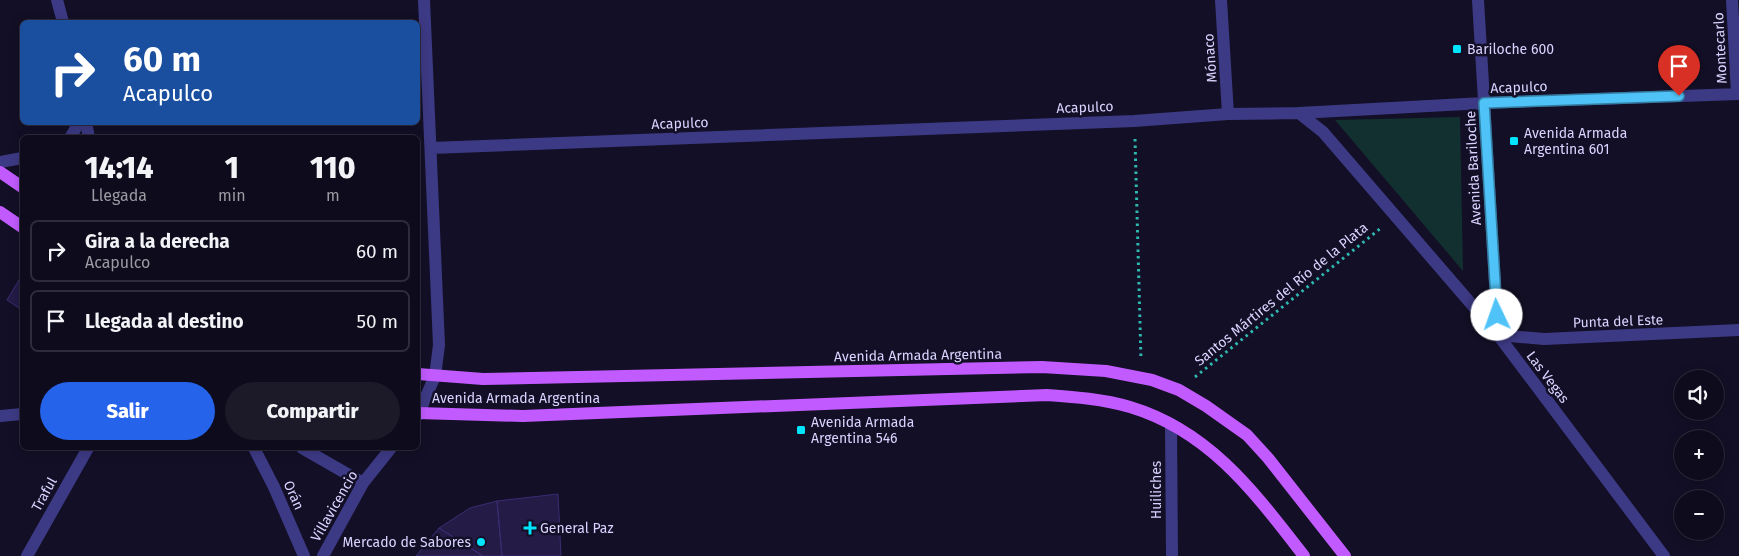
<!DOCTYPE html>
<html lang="es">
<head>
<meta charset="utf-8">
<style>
	body { margin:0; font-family:"Fira Sans",sans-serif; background:#1c1929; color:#f1f3f6; height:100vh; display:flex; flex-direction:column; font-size:19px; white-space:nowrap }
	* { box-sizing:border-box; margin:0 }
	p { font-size:16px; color:#9b9ba3 }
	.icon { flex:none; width:28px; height:28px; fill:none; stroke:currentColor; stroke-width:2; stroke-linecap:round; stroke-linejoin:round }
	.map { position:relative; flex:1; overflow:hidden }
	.panel { position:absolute; left:20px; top:135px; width:400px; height:315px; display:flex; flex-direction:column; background:#0e0b1c; border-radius:8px; box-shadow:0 2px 12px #0003,0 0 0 1px #2e2b3b }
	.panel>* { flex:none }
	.hud { position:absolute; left:20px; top:20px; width:400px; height:105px; border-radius:8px; box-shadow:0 2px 12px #0003,0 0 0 1px #2e2b3b; background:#1a4fa0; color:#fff; overflow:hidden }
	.controls { position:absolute; left:1674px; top:370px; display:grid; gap:10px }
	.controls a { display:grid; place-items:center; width:50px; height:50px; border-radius:50%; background:#0e0b1c; box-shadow:0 2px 12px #0003,0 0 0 1px #2e2b3b; font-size:25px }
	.pin { position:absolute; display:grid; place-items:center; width:42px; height:42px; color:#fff; margin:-51px -21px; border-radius:50% 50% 50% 0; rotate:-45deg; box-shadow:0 0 5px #0007 }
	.pin .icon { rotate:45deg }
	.me { position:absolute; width:55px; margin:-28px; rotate:357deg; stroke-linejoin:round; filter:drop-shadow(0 0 4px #0008) }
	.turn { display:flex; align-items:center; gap:18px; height:105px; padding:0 20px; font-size:22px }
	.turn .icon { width:65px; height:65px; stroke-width:2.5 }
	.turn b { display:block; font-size:35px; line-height:42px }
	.eta { display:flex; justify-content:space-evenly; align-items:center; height:85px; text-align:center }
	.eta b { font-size:30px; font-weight:800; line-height:35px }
	.action { display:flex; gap:10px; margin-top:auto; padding:10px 20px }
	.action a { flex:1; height:58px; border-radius:30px; background:#2563eb; color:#fff; font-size:20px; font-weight:800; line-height:58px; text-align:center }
	.action a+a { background:#1c1929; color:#f1f3f6 }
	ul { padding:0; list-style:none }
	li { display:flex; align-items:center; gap:15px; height:62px; margin:0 10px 8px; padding:0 10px; border:2px solid #2e2b3b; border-radius:8px }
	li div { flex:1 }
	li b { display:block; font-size:19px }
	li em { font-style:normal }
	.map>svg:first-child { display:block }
</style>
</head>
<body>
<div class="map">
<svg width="1739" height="556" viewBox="0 0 1739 556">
	<rect width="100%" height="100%" fill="#130f26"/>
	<path fill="#12302f" d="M1460,117l3,154 -128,-151z"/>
	<path fill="#241b47" stroke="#3b2d73" d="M22,275v35l-15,-10z
		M558,494l3,62h-59l-5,-55z
		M497,501l5,55h-19l-44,-28 31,-20z
		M439,528l44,28h-67z"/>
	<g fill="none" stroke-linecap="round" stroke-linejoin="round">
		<path stroke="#2fb8b0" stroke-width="3" stroke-dasharray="2.5 4" stroke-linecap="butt" d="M1135,139l6,221
			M1195,377l186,-149"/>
		<path stroke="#3d3a85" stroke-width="12" d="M57,0l6,22
			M1221,0l7,114
			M1478,0l20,335
			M1732,0l5,94
			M1299,113l24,19 175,203 166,221
			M86,122l3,16
			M70,138l7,-12v-4
			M431,148l703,-27 94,-7 71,-1 185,-10 255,-9
			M0,162l22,-4
			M1498,335l46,4 195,-9
			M418,415l17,-39 4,-31 -15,-345
			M0,416l22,-2
			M1171,424l1,132
			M254,448l20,39 30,69
			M302,448l61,35
			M27,556l61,-108
			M323,556l40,-73 28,-35"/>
		<path stroke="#c25bff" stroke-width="12" d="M0,172l22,15
			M0,212l22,15
			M418,374l65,5 559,-12 64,4 46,9 27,10 27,16 41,29 21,23 77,98
			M418,413l105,3 524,-21c28,2 56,4 83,12 80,24 125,86 174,149"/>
	</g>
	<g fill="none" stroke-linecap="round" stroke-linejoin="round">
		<g stroke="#337fa1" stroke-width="12">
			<path id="route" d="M1497,315l-13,-212 195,-7"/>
		</g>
		<use href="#route" stroke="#4fc3f7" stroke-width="9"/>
	</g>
	<g fill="#00e5ff" stroke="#130f26" stroke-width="2">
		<rect x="1452" y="44" width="10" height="10" rx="2.5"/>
		<rect x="1509" y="136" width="10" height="10" rx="2.5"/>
		<rect x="796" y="425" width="10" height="10" rx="2.5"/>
		<path d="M527.5 520.5h5v5h5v5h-5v5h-5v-5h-5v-5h5z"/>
		<circle cx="481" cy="542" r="5"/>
	</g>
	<g text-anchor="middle" stroke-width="5" stroke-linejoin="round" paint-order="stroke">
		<g font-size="14" fill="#d9d4ff" stroke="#130f26">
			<text transform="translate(1720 48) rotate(-93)" y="5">Montecarlo</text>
			<text transform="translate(1210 58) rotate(-94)" y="5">Mónaco</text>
			<text transform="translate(1519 87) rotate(-2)" y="5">Acapulco</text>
			<text transform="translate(1085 107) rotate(-2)" y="5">Acapulco</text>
			<text transform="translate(680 123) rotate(-2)" y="5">Acapulco</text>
			<text transform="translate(1473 168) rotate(-93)" y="5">Avenida Bariloche</text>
			<text transform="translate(1281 294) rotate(-39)" y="5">Santos Mártires del Río de la Plata</text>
			<text transform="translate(1618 321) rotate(-2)" y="5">Punta del Este</text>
			<text transform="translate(918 355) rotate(-1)" y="5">Avenida Armada Argentina</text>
			<text transform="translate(1548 377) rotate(53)" y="5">Las Vegas</text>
			<text x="516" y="403">Avenida Armada Argentina</text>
			<text transform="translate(1156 490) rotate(-90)" y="5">Huiliches</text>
			<text transform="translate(44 494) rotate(-61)" y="5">Traful</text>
			<text transform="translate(294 495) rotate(66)" y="5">Orán</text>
			<text transform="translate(334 506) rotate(-60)" y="5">Villavicencio</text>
		</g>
		<g font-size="14" fill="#d9d4ff" stroke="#130f26" text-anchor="start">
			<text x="1467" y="54">Bariloche 600</text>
			<text x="1524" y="138">Avenida Armada<tspan x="1524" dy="16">Argentina 601</tspan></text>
			<text x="811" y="427">Avenida Armada<tspan x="811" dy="16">Argentina 546</tspan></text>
			<text x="540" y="533">General Paz</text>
			<text x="471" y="547" text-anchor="end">Mercado de Sabores</text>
		</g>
	</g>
</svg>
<div class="controls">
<a><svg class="icon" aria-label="sound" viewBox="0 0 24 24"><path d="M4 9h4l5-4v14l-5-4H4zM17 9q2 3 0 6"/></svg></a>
<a>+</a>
<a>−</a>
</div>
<div class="pin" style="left:1679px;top:96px;background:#d93025"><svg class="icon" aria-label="arrive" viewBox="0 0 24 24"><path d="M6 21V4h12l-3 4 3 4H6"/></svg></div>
<svg class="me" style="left:1497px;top:315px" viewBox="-20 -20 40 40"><circle r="19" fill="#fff"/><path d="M0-13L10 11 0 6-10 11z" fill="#4fc3f7"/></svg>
<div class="hud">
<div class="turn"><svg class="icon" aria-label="right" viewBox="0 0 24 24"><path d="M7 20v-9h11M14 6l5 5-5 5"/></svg><div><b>60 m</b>Acapulco</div></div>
</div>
<section class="panel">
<div class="eta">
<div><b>14:14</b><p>Llegada</p></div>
<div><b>1</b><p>min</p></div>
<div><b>110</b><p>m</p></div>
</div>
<ul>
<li><svg class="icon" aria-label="right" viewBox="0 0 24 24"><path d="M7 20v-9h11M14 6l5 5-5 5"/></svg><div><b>Gira a la derecha</b><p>Acapulco</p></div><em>60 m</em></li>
<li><svg class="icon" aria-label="arrive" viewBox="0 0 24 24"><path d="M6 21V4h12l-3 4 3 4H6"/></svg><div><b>Llegada al destino</b></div><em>50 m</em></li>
</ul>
<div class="action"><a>Salir</a><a>Compartir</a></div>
</section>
</div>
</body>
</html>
